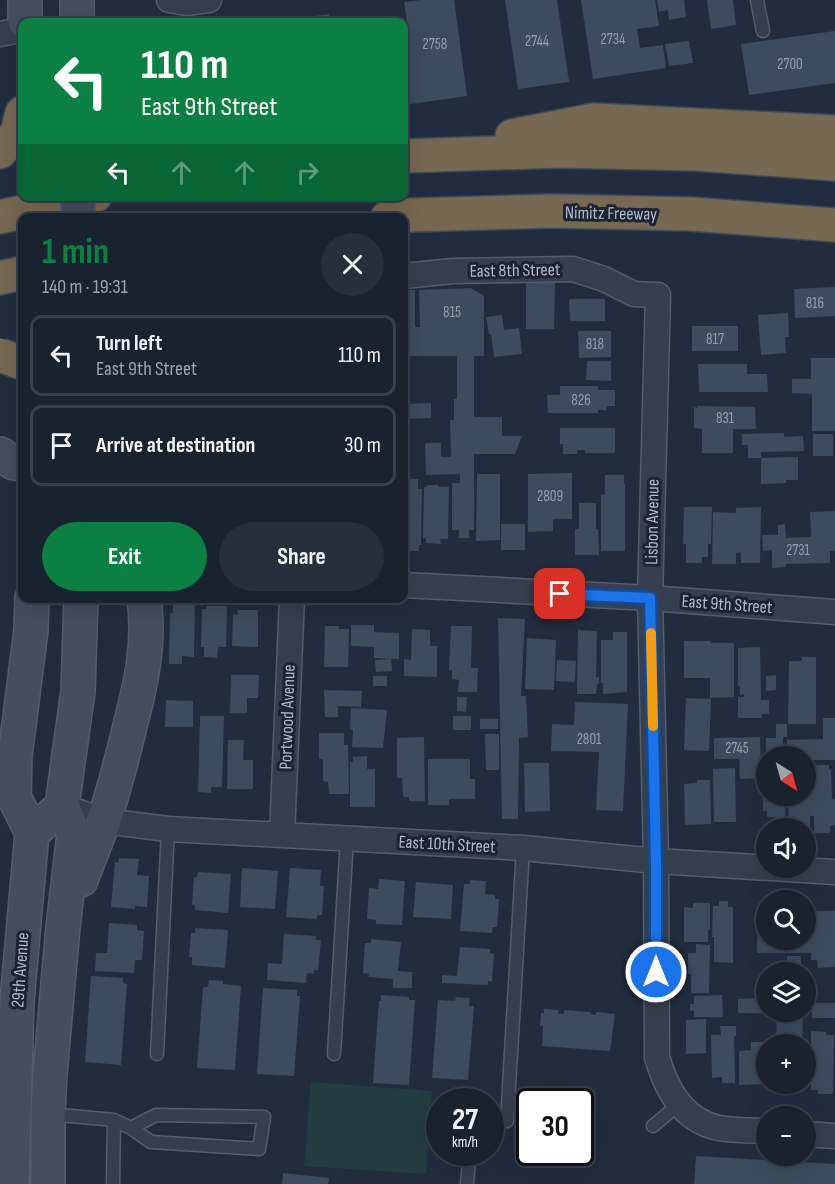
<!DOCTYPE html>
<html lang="en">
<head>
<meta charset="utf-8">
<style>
	body { margin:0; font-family:"Sofia Sans Condensed",sans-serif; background:#262f3b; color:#f1f3f6; height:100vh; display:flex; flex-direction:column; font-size:22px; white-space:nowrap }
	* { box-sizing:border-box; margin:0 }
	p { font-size:20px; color:#9fa4aa }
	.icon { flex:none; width:33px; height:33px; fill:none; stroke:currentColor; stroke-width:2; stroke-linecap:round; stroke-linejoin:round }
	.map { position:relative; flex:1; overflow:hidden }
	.details { position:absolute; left:18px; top:213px; width:390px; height:390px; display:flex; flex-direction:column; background:#19222f; border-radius:12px; box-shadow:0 6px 24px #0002,0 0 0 2px #373f4b }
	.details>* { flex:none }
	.hud { position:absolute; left:18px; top:18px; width:390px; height:183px; border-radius:12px; box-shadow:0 6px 24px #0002,0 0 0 2px #373f4b; background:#0b8043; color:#fff; overflow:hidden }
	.needle { width:39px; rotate:143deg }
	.tools { position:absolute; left:756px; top:746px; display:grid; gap:12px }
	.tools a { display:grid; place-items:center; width:60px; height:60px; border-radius:50%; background:#19222f; box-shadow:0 6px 24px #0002,0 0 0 2px #373f4b; font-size:30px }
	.speed { position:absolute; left:426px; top:1088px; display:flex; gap:12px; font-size:30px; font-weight:700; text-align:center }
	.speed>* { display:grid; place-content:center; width:78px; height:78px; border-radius:50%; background:#19222f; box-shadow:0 6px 24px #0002,0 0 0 2px #373f4b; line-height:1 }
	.speed small { font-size:15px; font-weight:400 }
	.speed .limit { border:3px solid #111; border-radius:9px; background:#fff; color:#111 }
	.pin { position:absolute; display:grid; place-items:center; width:51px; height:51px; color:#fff; margin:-26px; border-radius:12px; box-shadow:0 3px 9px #0006 }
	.me { position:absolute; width:66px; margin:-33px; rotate:0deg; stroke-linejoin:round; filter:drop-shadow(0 0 4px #0008) }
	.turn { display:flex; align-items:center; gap:21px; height:126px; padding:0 24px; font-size:27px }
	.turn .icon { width:78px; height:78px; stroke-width:2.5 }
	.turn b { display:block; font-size:42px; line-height:51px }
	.lanes { display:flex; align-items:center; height:57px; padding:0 24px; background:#0003; justify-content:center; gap:30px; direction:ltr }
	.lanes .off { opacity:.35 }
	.round { display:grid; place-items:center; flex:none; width:63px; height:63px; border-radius:32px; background:#262f3b }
	.headline { display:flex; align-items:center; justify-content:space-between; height:102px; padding:0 24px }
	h1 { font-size:36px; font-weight:700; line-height:45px; color:#0b8043 }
	.action { display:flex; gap:12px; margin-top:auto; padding:12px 24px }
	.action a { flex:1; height:69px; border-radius:36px; background:#0b8043; color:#fff; font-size:24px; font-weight:700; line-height:69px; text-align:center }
	.action a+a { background:#262f3b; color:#f1f3f6 }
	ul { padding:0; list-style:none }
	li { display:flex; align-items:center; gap:18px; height:81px; margin:0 12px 9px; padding:0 12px; border:3px solid #373f4b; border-radius:12px }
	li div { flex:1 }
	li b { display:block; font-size:22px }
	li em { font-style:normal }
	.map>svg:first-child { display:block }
</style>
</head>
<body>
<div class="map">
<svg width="835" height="1184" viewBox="0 0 835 1184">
	<rect width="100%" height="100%" fill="#212d3f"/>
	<path fill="#233c40" d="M311,1082l121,9 -6,83 -122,-8z"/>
	<path fill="#3c4b5f" d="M421,0h33l13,96 -63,9v-75l4,-1 -4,-27z
		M505,0h52l12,82 -51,7z
		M581,0h74l4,26 -22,3 3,19 23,-3 3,23 -73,11z
		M657,0h27l2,17 -17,3 -1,-10 -9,2z
		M707,0h26l3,25 -25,4z
		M329,14l2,8h-53v-1z
		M835,31v52l-86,12 -8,-51z
		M689,41l4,22 -24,3 -4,-22z
		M526,281l29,1 -1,47h-28z
		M835,287v29l-40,2 -1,-29z
		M471,288l13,8v60h-10v61h28v19h20l-7,18h-41v76h-5v8h-10v-8h-7v-47h8v-9l-34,1 -1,-32h16v14h10l-1,-37h4v-21h3v-43h-53v-66h11v37h5l-1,-37z
		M569,299h36v22h-35z
		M788,313l1,24h-4l1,16 -25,2 -3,-40z
		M502,315l2,15 15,-2 3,26 -28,3 -3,-23h-2l-3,-17z
		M692,326h46v25h-46z
		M578,331h33v26l-32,1z
		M811,358h24v73h-23v-37l-20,-1v-14h19z
		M587,361h24v20l-25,-1z
		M698,364h49v10h20l1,18h-69z
		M560,386h38v4h17v16h-8l-1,4h-8v3h-50l-1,-18h13z
		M431,403v15l-27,1v-15z
		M697,406l58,1 1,22h-23v24h-31v-24l-8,-1v-21l3,1z
		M560,428h55v25h-30v-3h-8v4h-14v-10h-3z
		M784,433v4l19,-1 1,15 -43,1v6l37,-1v23h-12v3l-25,1v-26h-13v-13h-6v-11z
		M813,434h20v22h-20z
		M572,473v46h-19v12l-25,1v-58z
		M477,474h23v66l-24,1z
		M605,475h19v9h1v67h-24v-56l4,-1z
		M405,479h13v10h4l-1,56h-2v6h-15z
		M427,485h11v2h11l-1,52h-8l1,5 -15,-1v-5h-3l1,-51h3z
		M579,503h17v26h2l1,26h-24v-26h4z
		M684,507h28l-1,37h-3v13h-6v6h-16v-19h-3z
		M761,507l-1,56h-19v-11l-5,1v11h-24l1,-52 23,1v-5z
		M835,511v40h-5v12l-44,1v3l-14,1v-18l-9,1 -1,-16h16v-10l7,-1 1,14 25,-1 -1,-25z
		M501,524h24v26h-24z
		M173,598h14v3h8l-1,56 -12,-1v8h-13l1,-51h3z
		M206,606h21l-1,41h-8l-1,11 -13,-1v-10h-3l1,-38h4z
		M237,610h21v37l-26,-1 1,-32 5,1z
		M498,618l27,1 -4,77h5l2,41 -9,1 -1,81h-16z
		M351,625h23v7l25,1v26l-25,-1v-11l-23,-1z
		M325,626h14v3h10l-1,38h-24z
		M451,626h21l-1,42h7l-1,24h-19l1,-12 -7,-1v-9h-3z
		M412,629l18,1v16h7v31l-33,-1v-17l7,1z
		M578,630l19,1 -1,46h3v7h-2l-1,10h-19z
		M613,632h14v60l-24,2v-11h-2v-43h12z
		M527,638l29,2 -2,50 -29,-1z
		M684,641h26v2h24v54l-24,1v-20h-26z
		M760,647l1,53h8v14h-8l1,4h-24v-21h6v-3l-4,1v-9h-2v-38z
		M802,657h14v67h-28l1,-63h12z
		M391,659l1,12 -16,1 -1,-12z
		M557,660l19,1 -1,21 -19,-1z
		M231,675h28l-1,23h-11v15h-17z
		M776,675v15l-10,1v-15z
		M373,676h14v10h-14z
		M324,690l38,1 -1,16 -23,-1v11h-13z
		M457,697h10l-1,15 -9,-1z
		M686,698l25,1 -2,52 -25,-1z
		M166,700l27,1v26h-28z
		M575,702l53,2 -5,107 -27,-1 3,-58 -48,-1 1,-27 22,1z
		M351,708l36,2 -4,38 -31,-1 1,-17 -3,-1z
		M200,716h24l-2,71h-11v6l-13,-1z
		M453,716h18v14h-18z
		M823,718h12v42h-29v-4h-19v-16l36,-1z
		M480,719h18v10h-18z
		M776,724h11v13h-4v19h-17v-18h10z
		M319,733h25v12h4l1,49h-20l-1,-12 -5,-1v-22h-4z
		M485,734h14v36h-13z
		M424,737l1,64h-16v-4h-6l-1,-19h-5v-40z
		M760,737l1,41 -21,1 -1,-20h-25v-21z
		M228,740h16l-1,20h10v29h-26z
		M367,756v13h8v38h-25v-45h3v-5z
		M428,759h42v20h5v20h-26v6h-21z
		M524,763h25l1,48 -25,1z
		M811,765h18v5h2l1,29h3v26l-5,1v7h-16v-17h-4v13h-4v-1h-17l-1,-33 22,-1 -1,-22h2z
		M735,768l1,54h-22l-1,-53z
		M763,773h3v22h20l-1,23 -18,-1v-6h-4z
		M697,780h13l1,44 -26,1 -1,-41 13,-1z
		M119,858l20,1 -2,16 12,1 -2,31 -12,-1v3l-24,-2 4,-45 3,1z
		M242,868l36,3 -3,38 -35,-2z
		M290,868l31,2 -1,16h4l-2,29h-5v4l-31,-2z
		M198,872l33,2 -3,39 -33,-3v-4l-3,-1 2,-28h3z
		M379,879l26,2 -3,44 -26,-1v-4l-9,-1 2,-31 9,1z
		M470,880l16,1 -1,13 10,1v4h4l-2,28h-4l-1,6 -32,-2 4,-47h6z
		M416,882l37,3 -2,34 -38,-2z
		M719,901h9v6h5v56l-19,-1v-25h-2l1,-31h6z
		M693,903h17v27h-2v12h-24v-35l9,1z
		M758,906l8,1v32h40v-17l5,1v-12h24v56l-17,1 -1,-8h-6v-7h-54z
		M109,923l28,2v5l7,1 -2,29h-7l-1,13 -39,-2 1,-18h11z
		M195,928l33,2 -3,38 -33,-3v-8h-3l2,-24h4z
		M284,934l32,2v4h5l-3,30h-4v4l-7,-1 -1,10 -39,-3 1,-17 14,1z
		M371,939l30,3 -3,29 14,1v16h-19v-9l-25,-2 1,-3 -6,-1 2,-30h6z
		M696,944l14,1 -1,48h-18v-19h-3v-21h8z
		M460,947l30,2v4l4,1 -2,28 -4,-1v4l-46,-2v-8l15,1z
		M787,956h14v8h-14z
		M91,976l32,2v5l4,1 -6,81 -36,-3z
		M209,980l14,1v3l18,2 -6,84 -38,-2 6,-81h5z
		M263,988l34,2v6h3l-6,80 -37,-2z
		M381,995l28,2v3h6l-6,85 -36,-2 6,-82h2z
		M722,995l1,22h-29v-7l-4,1v-7h4v-8z
		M456,997l14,1 -1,8h5l-6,74 -36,-2 6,-78 17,1z
		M765,998v15h-27v-14z
		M806,1002h3l-1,13h-5l-1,29h-26l1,-33h29z
		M812,1003h23v15h-23z
		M544,1009l15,1 -1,4h6v-4l27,2v2l5,1v-3l19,2 -5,37 -68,-5 1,-20h-3l1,-13h3z
		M706,1019v34l-20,1v-34z
		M720,1026h16v10h-2l1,47h-13v-6l-10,1 -1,-43h10z
		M811,1031l15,1v3h8l-1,59h-15v-4h-7z
		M751,1042h16l-1,42 -27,1v-34l12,-1z
		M806,1055h2l-1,31 -21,-1v-2h20z
		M696,1156l139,8v20h-141z
		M283,1173l46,5 -1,6h-46z"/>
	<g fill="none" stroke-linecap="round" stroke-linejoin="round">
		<g stroke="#535d6d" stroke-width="15">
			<path id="lane" d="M757,0l6,31
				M157,1054l11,-225
				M334,1054l13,-215
				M49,1114l65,6 -1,64
				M114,1120l17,8 20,14 108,7 5,-32 -108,-2 -25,13
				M490,1121h17l16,-273
				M653,1126l26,-22
				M467,1184l3,-32"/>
		</g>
		<g stroke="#535d6d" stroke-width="27">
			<path id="street" d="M169,0l17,3 23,-3
				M0,34l22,-4
				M404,276l49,-5 120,-2 31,10 30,15 24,1 -8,303 6,263 1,196c9,32 26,64 62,71 15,3 32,2 47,3
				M404,585l246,13 185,14
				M62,806l42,15 64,8 355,19 133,13 179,11
				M282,835l10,-237
				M806,1134l29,2"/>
		</g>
		<g stroke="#535d6d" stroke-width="36">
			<path id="secondary" d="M25,0v22
				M77,0v22
				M0,454l14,9 8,1
				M32,833l-18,-36 1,-41 16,-126 1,-32
				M81,880c7,-20 16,-40 23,-60 11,-33 19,-65 27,-98 11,-43 19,-80 13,-124
				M12,1184l5,-183 15,-168 30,-27
				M48,1184v-70l2,-40 13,-147 11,-93 -12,-28 16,-115 3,-93"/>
		</g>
		<g stroke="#404a5a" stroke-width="36">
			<path id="highway" d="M512,136l82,-16 241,12
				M0,152l17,-19 5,-20
				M404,156l156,-5 137,3 138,10
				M0,217l95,-21
				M387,218l25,-3 139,-4 140,3 144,11
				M0,278l22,-5"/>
		</g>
		<use href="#lane" stroke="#353f4f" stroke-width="12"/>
		<use href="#street" stroke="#353f4f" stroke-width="24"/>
		<use href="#secondary" stroke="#434e63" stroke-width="33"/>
		<use href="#highway" stroke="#766851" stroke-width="33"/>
		<g stroke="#535d6d" stroke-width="36" stroke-linecap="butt">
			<path id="secondary-bridge" d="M78,196v22"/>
		</g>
		<g stroke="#404a5a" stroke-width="36" stroke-linecap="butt">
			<path id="highway-bridge" d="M0,355l22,8"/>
		</g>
		<use href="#secondary-bridge" stroke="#434e63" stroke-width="33"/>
		<use href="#highway-bridge" stroke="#766851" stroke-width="33"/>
	</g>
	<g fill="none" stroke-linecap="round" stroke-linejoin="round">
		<g stroke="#114b97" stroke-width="15">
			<path id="route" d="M560,594l90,4 6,263v111"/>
		</g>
		<use href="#route" stroke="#1a73e8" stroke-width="10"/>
		<path stroke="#f59e0b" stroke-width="10" d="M651,633l2,93"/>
	</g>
	<g text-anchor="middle" stroke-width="6" stroke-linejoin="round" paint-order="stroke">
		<g font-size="15" fill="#949eaf">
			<text x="613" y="44">2734</text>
			<text x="537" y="46">2744</text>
			<text x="435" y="49">2758</text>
			<text x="790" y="69">2700</text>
			<text x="815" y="308">816</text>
			<text x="452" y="317">815</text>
			<text x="715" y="344">817</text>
			<text x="595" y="349">818</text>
			<text x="581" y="405">826</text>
			<text x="725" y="423">831</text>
			<text x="550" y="501">2809</text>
			<text x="798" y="555">2731</text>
			<text x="589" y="744">2801</text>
			<text x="737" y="753">2745</text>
		</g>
		<g font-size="18" fill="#b1baca" stroke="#1a2434">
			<text transform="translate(611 213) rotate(1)" y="6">Nimitz Freeway</text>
			<text transform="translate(515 270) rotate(-1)" y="6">East 8th Street</text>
			<text transform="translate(652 522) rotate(-89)" y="6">Lisbon Avenue</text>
			<text transform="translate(727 604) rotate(4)" y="6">East 9th Street</text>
			<text transform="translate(287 717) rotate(-88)" y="6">Portwood Avenue</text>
			<text transform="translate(447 844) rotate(3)" y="6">East 10th Street</text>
			<text transform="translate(20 970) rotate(-86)" y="6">29th Avenue</text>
		</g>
	</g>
</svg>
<div class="tools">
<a><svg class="needle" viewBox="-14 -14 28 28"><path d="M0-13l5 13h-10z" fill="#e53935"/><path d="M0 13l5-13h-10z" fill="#9fa4aa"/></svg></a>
<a><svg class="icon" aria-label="sound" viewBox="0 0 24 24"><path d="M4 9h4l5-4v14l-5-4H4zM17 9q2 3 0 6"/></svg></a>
<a><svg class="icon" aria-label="search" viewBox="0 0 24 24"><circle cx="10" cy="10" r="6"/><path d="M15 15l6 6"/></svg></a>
<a><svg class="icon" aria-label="layers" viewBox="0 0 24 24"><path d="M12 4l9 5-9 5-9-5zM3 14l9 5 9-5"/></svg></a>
<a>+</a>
<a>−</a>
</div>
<div class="speed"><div>27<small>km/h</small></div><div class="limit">30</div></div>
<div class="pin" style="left:560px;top:594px;background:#d93025"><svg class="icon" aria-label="arrive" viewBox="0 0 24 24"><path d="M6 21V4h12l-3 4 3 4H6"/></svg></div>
<svg class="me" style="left:656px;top:972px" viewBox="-20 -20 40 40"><circle r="17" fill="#1a73e8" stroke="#fff" stroke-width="3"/><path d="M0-11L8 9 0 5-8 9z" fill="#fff"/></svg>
<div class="hud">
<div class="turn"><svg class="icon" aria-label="left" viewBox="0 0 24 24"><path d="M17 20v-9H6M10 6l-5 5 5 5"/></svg><div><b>110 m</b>East 9th Street</div></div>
<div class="lanes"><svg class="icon" aria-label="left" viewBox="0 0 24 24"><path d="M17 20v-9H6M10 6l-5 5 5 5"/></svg><svg class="icon off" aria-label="ahead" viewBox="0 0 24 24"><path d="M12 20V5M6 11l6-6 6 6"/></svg><svg class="icon off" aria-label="ahead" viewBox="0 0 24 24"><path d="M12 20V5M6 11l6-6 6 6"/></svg><svg class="icon off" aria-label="right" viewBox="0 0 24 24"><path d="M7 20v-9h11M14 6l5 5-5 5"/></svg></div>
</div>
<section class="details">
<div class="headline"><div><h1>1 min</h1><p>140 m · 19:31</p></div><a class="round"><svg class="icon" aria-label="close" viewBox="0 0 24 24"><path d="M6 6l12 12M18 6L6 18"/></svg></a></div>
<ul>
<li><svg class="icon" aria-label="left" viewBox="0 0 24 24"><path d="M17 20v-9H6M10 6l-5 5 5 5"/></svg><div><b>Turn left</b><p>East 9th Street</p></div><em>110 m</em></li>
<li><svg class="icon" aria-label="arrive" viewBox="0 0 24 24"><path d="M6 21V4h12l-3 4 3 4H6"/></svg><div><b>Arrive at destination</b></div><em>30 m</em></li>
</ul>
<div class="action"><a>Exit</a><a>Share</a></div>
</section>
</div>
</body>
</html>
